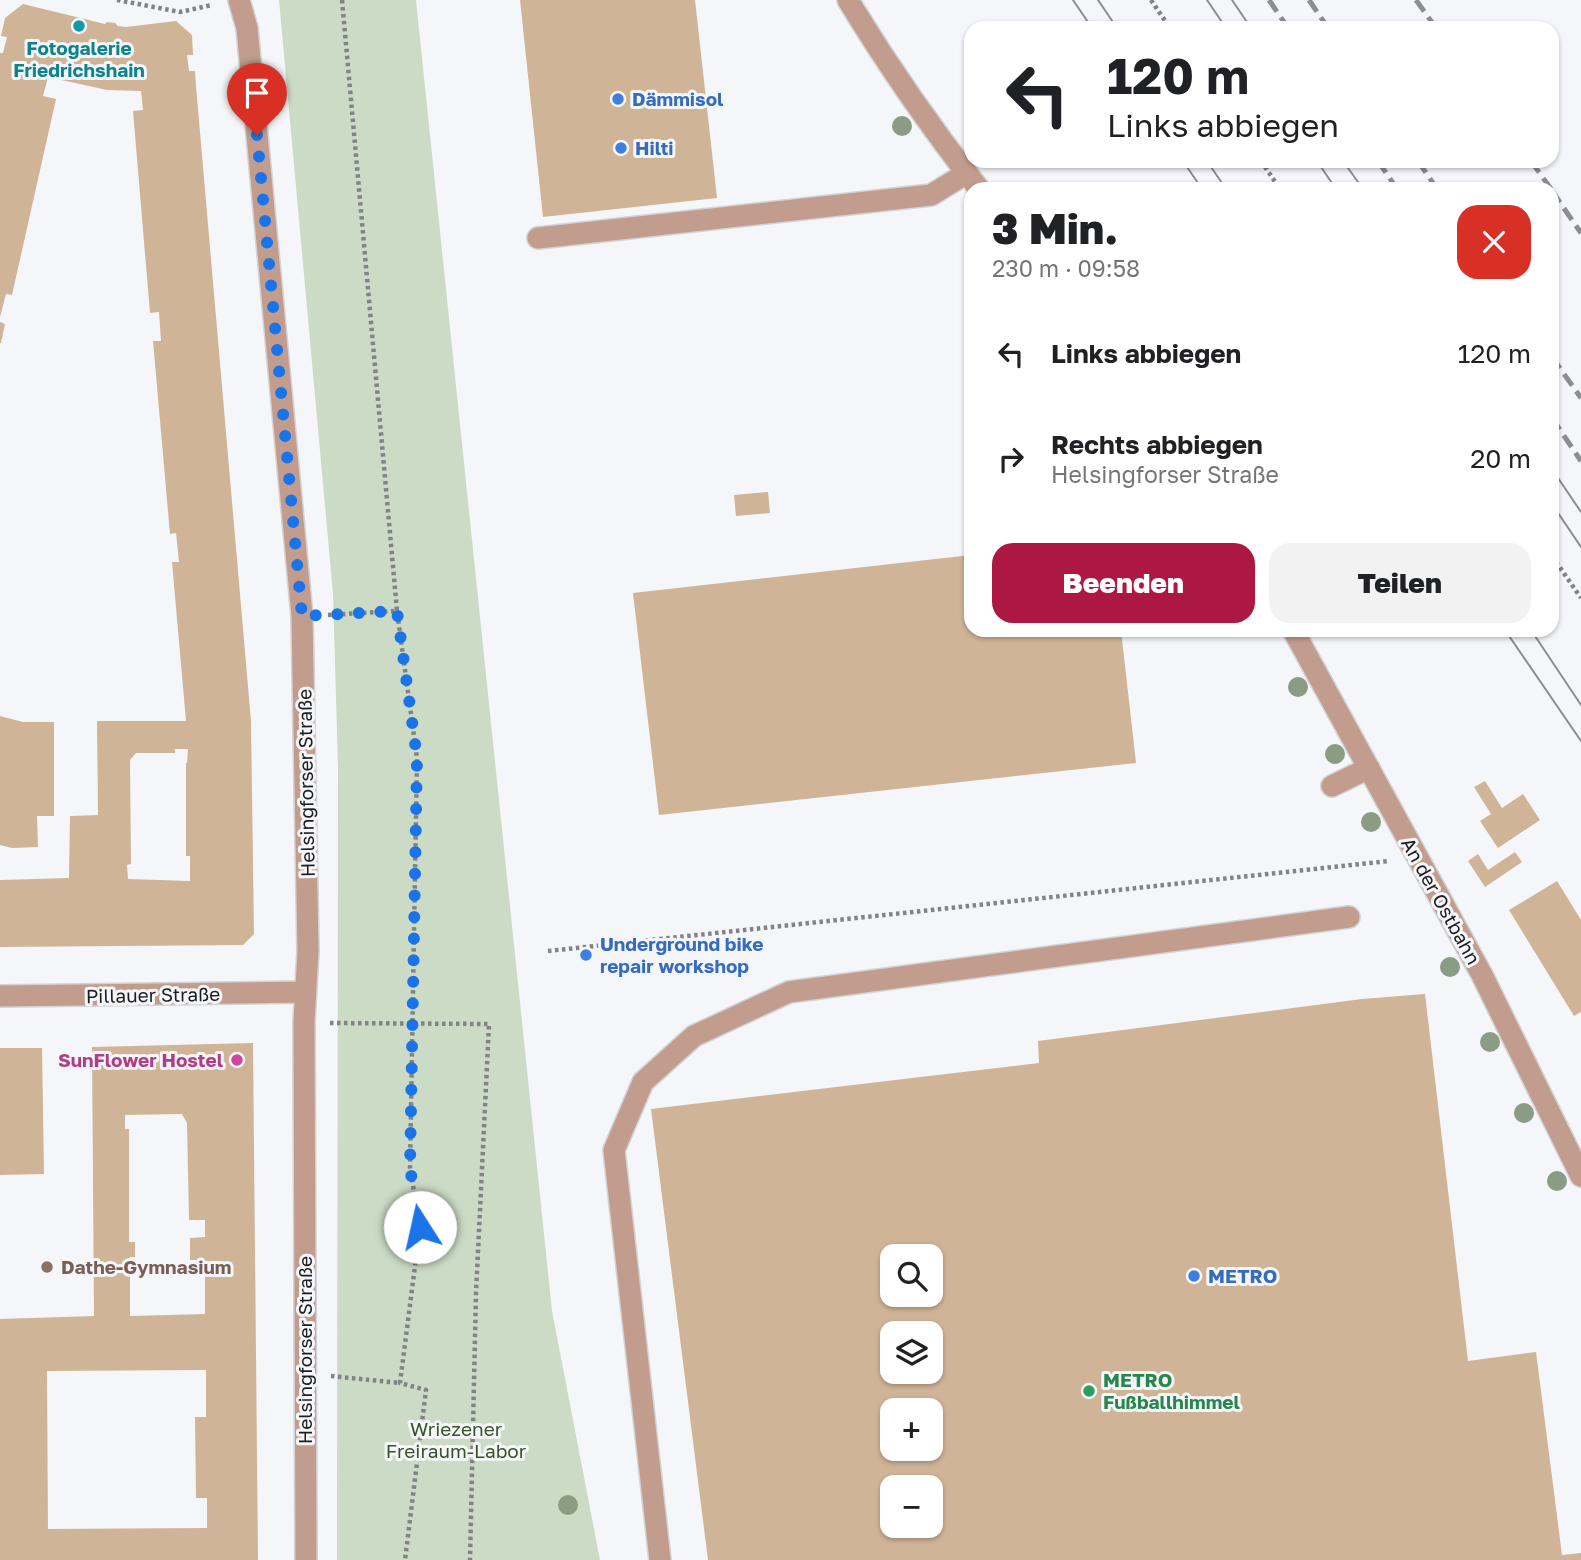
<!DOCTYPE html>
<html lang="de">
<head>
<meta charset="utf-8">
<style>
	body { margin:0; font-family:"Golos Text",sans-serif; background:#f2f2f2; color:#202124; height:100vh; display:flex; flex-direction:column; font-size:26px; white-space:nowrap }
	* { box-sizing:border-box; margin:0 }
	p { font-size:23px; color:#757577 }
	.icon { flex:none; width:38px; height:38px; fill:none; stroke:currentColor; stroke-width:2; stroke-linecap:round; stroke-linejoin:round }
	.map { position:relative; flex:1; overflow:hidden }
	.drawer { position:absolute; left:964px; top:182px; width:595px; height:455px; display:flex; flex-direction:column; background:#fff; border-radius:21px; box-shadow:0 2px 5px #0004 }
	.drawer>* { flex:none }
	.guide { position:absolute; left:964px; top:21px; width:595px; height:147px; border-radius:21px; box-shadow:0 2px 5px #0004; background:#fff; color:#202124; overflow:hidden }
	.controls { position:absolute; left:880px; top:1244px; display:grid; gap:14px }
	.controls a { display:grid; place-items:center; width:63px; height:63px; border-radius:14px; background:#fff; box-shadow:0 2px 5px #0004; font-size:35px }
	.pin { position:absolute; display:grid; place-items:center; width:60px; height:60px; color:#fff; margin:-72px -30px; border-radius:50% 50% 50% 0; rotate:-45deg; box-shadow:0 0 7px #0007 }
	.pin .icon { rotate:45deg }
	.me { position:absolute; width:77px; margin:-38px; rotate:350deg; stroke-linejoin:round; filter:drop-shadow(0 0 5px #0008) }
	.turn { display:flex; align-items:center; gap:24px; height:147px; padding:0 28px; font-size:32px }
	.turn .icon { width:91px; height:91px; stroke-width:2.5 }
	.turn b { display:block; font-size:49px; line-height:60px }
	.round { display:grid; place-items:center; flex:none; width:74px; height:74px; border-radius:21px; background:#f2f2f2 }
	.headline { display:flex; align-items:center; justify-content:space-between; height:119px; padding:0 28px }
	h1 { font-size:42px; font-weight:800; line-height:52px }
	.button { display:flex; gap:14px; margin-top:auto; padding:14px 28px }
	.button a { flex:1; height:80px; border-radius:21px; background:#ac1841; color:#fff; font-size:28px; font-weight:800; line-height:80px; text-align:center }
	.button a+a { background:#f2f2f2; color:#202124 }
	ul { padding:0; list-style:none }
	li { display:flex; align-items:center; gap:21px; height:105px; padding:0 28px }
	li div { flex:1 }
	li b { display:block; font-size:26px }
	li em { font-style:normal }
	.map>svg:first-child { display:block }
</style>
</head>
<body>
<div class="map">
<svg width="1581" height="1560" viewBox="0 0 1581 1560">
	<rect width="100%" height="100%" fill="#f5f6f9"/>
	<path fill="#ccdbc5" d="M279,0h137l136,1311 48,249h-263l1,-793 -5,-173z"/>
	<path fill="#cfb498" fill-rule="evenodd" d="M520,0h175l22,198 -174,19z
		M23,4l82,20 2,-2 8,1 3,3 8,1 50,-6 16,14 1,20h-6l2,16h6l1,15 55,635 3,213 -11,11 -243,2v-67l69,-2 1,-62 28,-1 -1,-94h89l-14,-159h7l-3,-29 -6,1 -17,-193h8l-2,-29 -9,1 -17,-202 10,-1 -2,-19 -34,-1 -59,-13 -5,19 13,3 -44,196 -6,-1 -6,23v-264h3l4,-16 -6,-1 4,-18zM175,749h13l-1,14h-1v93h4v25l-62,-2 -1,-14 4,-1 -1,-104 6,-7h39z
		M0,322l5,2 -4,19h-1z
		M768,492l2,21 -34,3 -2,-21z
		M971,555v75h150l15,133 -477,52 -26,-222z
		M0,716l23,6h31v94h-17l1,31 -26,1 -12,-3z
		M1485,781l17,27 21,-14 17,26 -42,28 -18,-27 11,-7 -17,-27z
		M1515,852l7,10 -37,25 -17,-26 10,-7 10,16z
		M1557,881l24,39v92l-7,4 -65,-106z
		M1425,994l43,367 68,-9 26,203 19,-2v7h-873l-57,-451 388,-46 -1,-22 324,-42zM892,1256h39v39h-39zM892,1334h39v38h-39zM892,1410h39v39h-39zM892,1488h39v38h-39z
		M253,1043l5,517h-258v-241l94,-3 -2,-269zM182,1114l5,9 2,97h16v17l-15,1v22h15v54l-75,2v-59h5v-15h-6v-113h-4v-14zM206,1370v47h-11l1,81h11v30l-159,1 -1,-158z
		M0,1048h42l2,126 -44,1z"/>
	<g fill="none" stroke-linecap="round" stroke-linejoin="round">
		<g stroke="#d2d3d6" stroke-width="24">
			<path id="minor" d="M239,0l8,28 55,588 6,335 -4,71 2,538
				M848,0c40,66 84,129 131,189
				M538,238l393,-43 36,-22
				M1293,630l189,345 99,201
				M1332,786l37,-18
				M0,996l305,-4
				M660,1560l-46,-410 29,-68 51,-46 95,-44 560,-75"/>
		</g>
		<path stroke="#838385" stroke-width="4.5" stroke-dasharray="3.5 3.5" stroke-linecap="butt" d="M117,0l63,12 32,-7
			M342,0l55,611 20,147 -7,410 10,59 -20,156 26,7 -21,170
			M1151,0l19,28
			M1261,161l19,28
			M1552,556l29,42
			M328,615l69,-4
			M548,951l841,-90
			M330,1023l159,1 -13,269 -6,267
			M331,1376l69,7"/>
		<use href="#minor" stroke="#c29d8d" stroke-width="21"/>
		<path stroke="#8c8d8f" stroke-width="2" d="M1073,0l19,28
			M1098,0l19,28
			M1207,0l19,28
			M1232,0l19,28
			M1183,161l19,28
			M1207,161l19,28
			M1317,161l19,28
			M1343,161l20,28
			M1552,469l29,43
			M1552,504l29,43
			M1505,630l76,111
			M1531,630l50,75"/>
		<path stroke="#8c8d8f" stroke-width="5" stroke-dasharray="14 7" stroke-linecap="butt" d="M1269,0l19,28
			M1309,0l19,28
			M1416,0l20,28
			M1378,161l19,28
			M1418,161l19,28
			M1531,161l20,28
			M1552,191l29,42
			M1552,357l29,41
			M1552,418l29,43"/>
	</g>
	<g fill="#8b9c85">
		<circle cx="902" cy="126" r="10"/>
		<circle cx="1298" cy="687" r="10"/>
		<circle cx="1335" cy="754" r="10"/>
		<circle cx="1371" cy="822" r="10"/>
		<circle cx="1450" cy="967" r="10"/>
		<circle cx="1490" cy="1042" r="10"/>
		<circle cx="1524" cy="1113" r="10"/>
		<circle cx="1557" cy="1181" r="10"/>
		<circle cx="568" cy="1505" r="10"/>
	</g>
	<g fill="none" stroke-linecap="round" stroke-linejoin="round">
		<path stroke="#1a73e8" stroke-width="12" stroke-dasharray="0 21.6" d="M257,135l45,481 95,-5 20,147 -7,410 10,59"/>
	</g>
	<circle fill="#0f9aa8" stroke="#f5f6f9" stroke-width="2.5" cx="79" cy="26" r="7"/>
	<g fill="#3f7fe0" stroke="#f5f6f9" stroke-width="2.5">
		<circle cx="618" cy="99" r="7"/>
		<circle cx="621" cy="148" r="7"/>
		<circle cx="586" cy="955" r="7"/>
		<circle cx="1194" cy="1276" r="7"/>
	</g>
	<circle fill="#d1479c" stroke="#f5f6f9" stroke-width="2.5" cx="237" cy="1060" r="7"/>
	<circle fill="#8d6e63" stroke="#f5f6f9" stroke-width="2.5" cx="47" cy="1267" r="7"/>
	<circle fill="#2e9e5b" stroke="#f5f6f9" stroke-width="2.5" cx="1089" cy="1391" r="7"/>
	<g text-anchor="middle" stroke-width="6" stroke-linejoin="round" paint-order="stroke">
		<g font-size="19" font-weight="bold" fill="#0d838f" stroke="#f5f6f9">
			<text x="79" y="55">Fotogalerie<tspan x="79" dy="22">Friedrichshain</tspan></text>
		</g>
		<g font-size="19" font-weight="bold" fill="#366cbe" stroke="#f5f6f9" text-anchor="start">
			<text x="632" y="106">Dämmisol</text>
			<text x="635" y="155">Hilti</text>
			<text x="600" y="951">Underground bike<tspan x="600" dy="22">repair workshop</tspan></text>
			<text x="1208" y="1283">METRO</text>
		</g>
		<g font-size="19" fill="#1d1d1e" stroke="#f5f6f9">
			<text transform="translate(306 783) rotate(-91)" y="7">Helsingforser Straße</text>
			<text transform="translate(1441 901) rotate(61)" y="7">An der Ostbahn</text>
			<text transform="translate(153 995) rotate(-1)" y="7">Pillauer Straße</text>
			<text transform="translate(305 1350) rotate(-90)" y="7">Helsingforser Straße</text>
		</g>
		<g font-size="19" font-weight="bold" fill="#b23c85" stroke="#f5f6f9" text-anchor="end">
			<text x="223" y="1067">SunFlower Hostel</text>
		</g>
		<g font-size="19" font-weight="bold" fill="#785e54" stroke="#f5f6f9" text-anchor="start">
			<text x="61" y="1274">Dathe-Gymnasium</text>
		</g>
		<g font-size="19" font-weight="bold" fill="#27864d" stroke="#f5f6f9" text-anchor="start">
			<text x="1103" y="1387">METRO<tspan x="1103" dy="22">Fußballhimmel</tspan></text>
		</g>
		<g font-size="19" fill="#355326" stroke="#f5f6f9">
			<text x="456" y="1436">Wriezener<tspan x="456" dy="22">Freiraum-Labor</tspan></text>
		</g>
	</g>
</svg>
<div class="controls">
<a><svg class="icon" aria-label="search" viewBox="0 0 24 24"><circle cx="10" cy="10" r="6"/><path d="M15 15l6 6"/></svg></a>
<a><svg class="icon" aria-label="layers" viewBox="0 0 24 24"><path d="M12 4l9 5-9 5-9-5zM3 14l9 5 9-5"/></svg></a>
<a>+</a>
<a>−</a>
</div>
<div class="pin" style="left:257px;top:135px;background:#d93025"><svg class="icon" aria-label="arrive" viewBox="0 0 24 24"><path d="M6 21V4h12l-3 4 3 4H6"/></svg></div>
<svg class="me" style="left:420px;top:1227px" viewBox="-20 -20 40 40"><circle r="19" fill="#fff"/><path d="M0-13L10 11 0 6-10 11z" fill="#1a73e8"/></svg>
<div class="guide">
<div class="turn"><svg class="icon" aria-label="left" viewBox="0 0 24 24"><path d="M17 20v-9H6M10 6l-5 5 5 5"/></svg><div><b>120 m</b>Links abbiegen</div></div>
</div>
<section class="drawer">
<div class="headline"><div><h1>3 Min.</h1><p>230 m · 09:58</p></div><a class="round" style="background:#d93025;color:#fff"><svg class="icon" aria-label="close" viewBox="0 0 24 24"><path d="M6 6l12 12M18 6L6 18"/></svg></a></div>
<ul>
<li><svg class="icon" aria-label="left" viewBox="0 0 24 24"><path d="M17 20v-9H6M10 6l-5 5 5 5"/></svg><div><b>Links abbiegen</b></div><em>120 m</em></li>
<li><svg class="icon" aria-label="right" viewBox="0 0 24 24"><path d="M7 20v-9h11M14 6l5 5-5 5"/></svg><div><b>Rechts abbiegen</b><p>Helsingforser Straße</p></div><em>20 m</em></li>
</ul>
<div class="button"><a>Beenden</a><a>Teilen</a></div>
</section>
</div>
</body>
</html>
